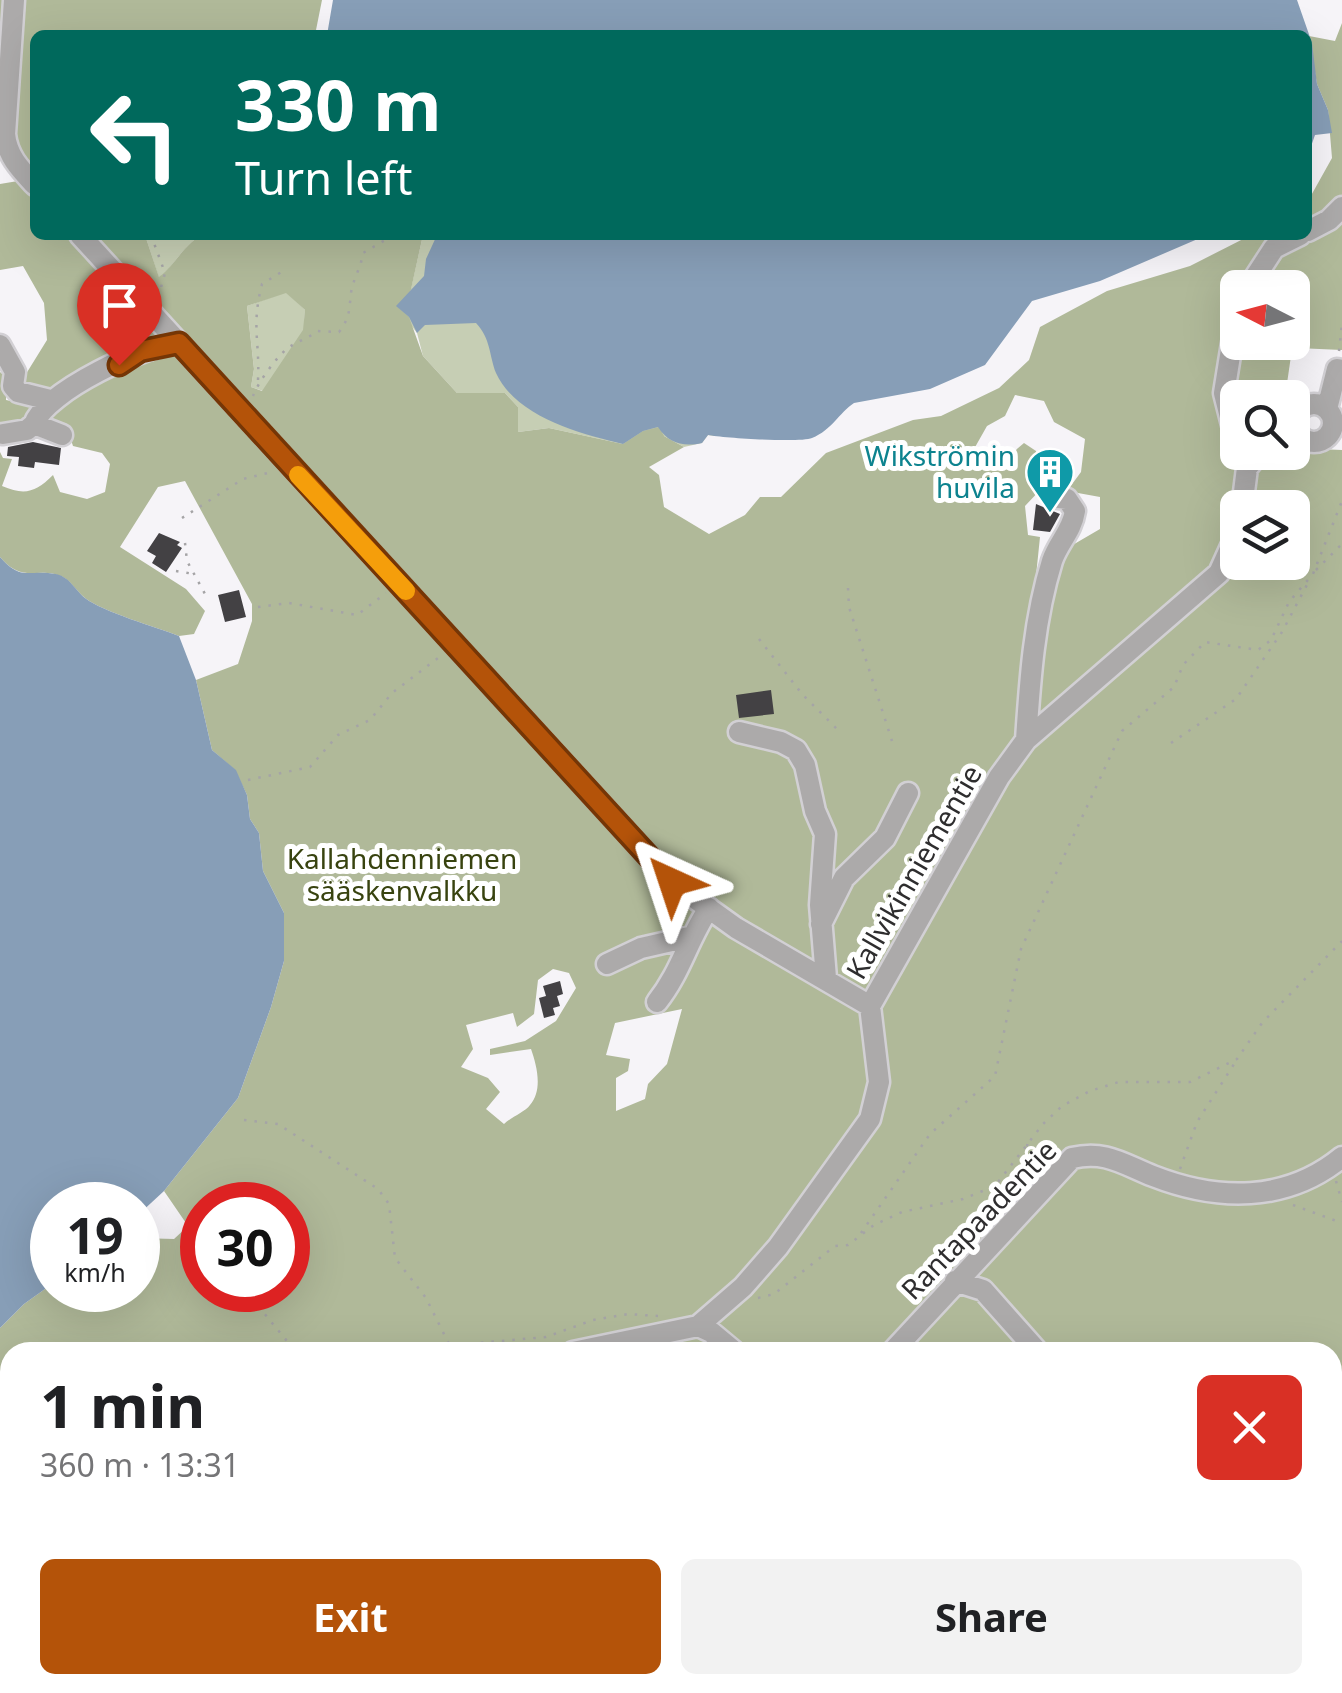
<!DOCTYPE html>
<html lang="en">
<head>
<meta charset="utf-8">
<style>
	body { margin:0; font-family:"Noto Sans",sans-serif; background:#f2f2f2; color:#202124; height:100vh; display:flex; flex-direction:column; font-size:38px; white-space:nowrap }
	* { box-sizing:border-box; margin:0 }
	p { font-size:32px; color:#757577 }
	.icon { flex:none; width:55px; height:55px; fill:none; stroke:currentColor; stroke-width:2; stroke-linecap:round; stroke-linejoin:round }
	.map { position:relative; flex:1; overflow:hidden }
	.drawer { position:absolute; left:0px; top:1342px; width:1342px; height:352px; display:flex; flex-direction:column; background:#fff; border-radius:30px 30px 0 0; box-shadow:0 10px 40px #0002 }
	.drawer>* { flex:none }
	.banner { position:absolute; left:30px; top:30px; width:1282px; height:210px; border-radius:15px; box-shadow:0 10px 40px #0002; background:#00695c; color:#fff; overflow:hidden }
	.needle { width:65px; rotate:276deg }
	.controls { position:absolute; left:1220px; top:270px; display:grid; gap:20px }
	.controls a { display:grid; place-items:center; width:90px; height:90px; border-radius:15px; background:#fff; box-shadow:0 10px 40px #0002; font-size:50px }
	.speed { position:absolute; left:30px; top:1182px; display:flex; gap:20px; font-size:50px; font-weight:700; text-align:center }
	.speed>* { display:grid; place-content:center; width:130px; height:130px; border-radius:50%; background:#fff; box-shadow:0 10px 40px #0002; line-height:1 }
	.speed small { font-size:25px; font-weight:400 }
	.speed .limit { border:15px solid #d22; background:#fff; color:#111 }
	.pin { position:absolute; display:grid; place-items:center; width:85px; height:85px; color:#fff; margin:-102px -42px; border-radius:50% 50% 50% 0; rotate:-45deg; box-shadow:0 0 10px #0007 }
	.pin .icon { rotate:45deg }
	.me { position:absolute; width:110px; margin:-55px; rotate:318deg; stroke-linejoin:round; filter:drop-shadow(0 0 8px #0008) }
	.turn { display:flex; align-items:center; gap:35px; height:210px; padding:0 40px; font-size:45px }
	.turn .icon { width:130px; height:130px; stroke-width:2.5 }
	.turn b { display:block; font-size:70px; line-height:85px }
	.round { display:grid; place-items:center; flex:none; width:105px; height:105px; border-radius:15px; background:#f2f2f2 }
	.summary { display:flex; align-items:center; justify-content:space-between; height:170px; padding:0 40px }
	h1 { font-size:60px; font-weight:700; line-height:75px }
	.action { display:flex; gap:20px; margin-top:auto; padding:20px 40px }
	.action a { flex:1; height:115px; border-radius:15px; background:#b45309; color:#fff; font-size:40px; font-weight:700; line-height:115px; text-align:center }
	.action a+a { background:#f2f2f2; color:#202124 }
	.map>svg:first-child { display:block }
</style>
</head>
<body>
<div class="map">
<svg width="1342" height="1693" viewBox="0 0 1342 1693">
	<rect width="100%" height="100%" fill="#f6f4f8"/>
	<path fill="#c6ceb4" d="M145,235h57c-19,10 -26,29 -43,43z
		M423,235h42l253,163 -4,38 -6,-1 -6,8 -18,4 -20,-11 -41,8 -74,-16 -31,4v-25l-13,-14h-48l-34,-37 -6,-23 -21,-27 14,-13z
		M286,292l19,18 -1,20 -41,61 -12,-4 3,-18 -7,-63z"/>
	<path fill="#b0b999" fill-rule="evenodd" d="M0,0h322l-7,35h-280v200h110l14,42c17,-13 24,-32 43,-42h221l-13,59 -13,12 12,11 14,39 34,37h48l13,14v25l31,-4 74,16 20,-13 16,-4 5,9 20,11 -35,20 10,8 5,32 45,27 36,-19 15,-18h21l45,-44 87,-33 28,-4 58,-28 30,-28 11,-33 67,-36 83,-25 61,-31h57v-34l24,-43 -4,-48 -11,-26 -8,-48 26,5 7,-18v327l-45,-2 -6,8 -6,41 -47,1v54l28,4 26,-4 1,-4 49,2v1243h-122l1,-8h111v-333h-171l-11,-7 -12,7h-1128v50l-10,-19v-55l24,-24 28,-20v6h86v-52l36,1 14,-13 -24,-35 74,-93 33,-91 13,-46v-48l-21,-42 -4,-38 -9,-14 -3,-24 -12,-25 -23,-20 -16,-70 42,-16 14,-43v-17l-67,-123 -27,6 -38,60 66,42 19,22 -11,23 -15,2c-23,-9 -76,-24 -94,-38 -9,-7 -12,-15 -22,-21 -26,-12 -39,8 -63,-20v-105l3,6 9,1 -10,27c23,10 34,6 51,-11l7,17 27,7 18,-7 5,-28 -8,-11 -29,-7 -6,-18 -19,-5 7,-15 -55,25v-61l7,6 -1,22 15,3 12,-5 -12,-16 26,-42 -3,-37 -21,-37 -23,4v-86l18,-3 -18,-40zM1238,288h54v54h-54zM286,293l19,17 -2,20 -41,61 -11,-4 3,-18 -7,-63zM1015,395l29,6 10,21 31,17 -4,33 -14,19 33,6v32l-36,21 -31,55 7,-68 -12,-2 -3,-29 17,-18 -6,-37 -12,-8 -14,12 -33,7 -3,-13 13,-23 18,-10zM1238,508h54v54h-54zM553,969l16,4 7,15 -20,33 -31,20 -35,8v6l41,-6c6,17 12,41 -1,56 -5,7 -19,12 -26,19l-18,-15 14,-17 -12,-14 -27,-11 12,-18 -7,-24 47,-12 4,14 17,-13 4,-34zM682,1009l-15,55 -19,20 -3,15 -29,12v-33l12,-7 2,-12 -24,-4 9,-32zM202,1205h86v85h-86z
		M10,1548v137h225l-16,8h-219v-143z
		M496,1685h151l6,8h-139z
		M1016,1685h176l1,7 -179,1z"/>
	<path fill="#879eb7" d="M333,0h964l15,43 5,41 11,26 4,23 -17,2 -7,20v-120h-981z
		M437,235h770l-107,46 -68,20 -47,64 -55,24 -76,14c-15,10 -22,27 -42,35 -12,5 -88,0 -104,-3l-6,8c-18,4 -33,1 -44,-16l-15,4 -20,13c-42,-10 -107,-27 -127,-71 -7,-18 -5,-34 -20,-50l-51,2 -8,8 -8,-16 -13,-11 28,-30 2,-17z
		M0,557c22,25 28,12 56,17 14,3 19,16 29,24 18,14 71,29 94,38l17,44 16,70 24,20 11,25 3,24 9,14 4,38 21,42v48l-13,46 -33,91 -74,93 -26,24v-10h-86v79l-28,20 -24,24z
		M349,1685h147l18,8h-186z"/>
	<path fill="#434144" d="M33,442l28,6 -2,17 -24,-3 -1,6 -16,-2 1,-9 -12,-1 1,-9z
		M1036,504l24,10 -10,18 -17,-2z
		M159,533l21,9 -3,3 5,3 -16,24 -14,-9 4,-7 -9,-5z
		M239,590l7,27 -21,5 -7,-27z
		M771,690l3,24 -35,4 -3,-23z
		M560,981l3,13 -6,2 3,10 -7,2 2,7 -11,3 -5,-20 7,-2 -3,-10z"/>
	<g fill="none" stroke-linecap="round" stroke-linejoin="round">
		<g stroke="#d2d0d4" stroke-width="25">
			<path id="minor" d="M14,0l-9,134c2,22 15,35 30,51
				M1308,231l21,-11 13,-13
				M80,235l592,647 64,46 134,78
				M1248,288l26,-40 26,-13
				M1238,306l-14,87 14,56
				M0,345l15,27 -2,14 5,6 32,8
				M1295 423a19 19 0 1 1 38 0a19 19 0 1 1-38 0Z
				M1327,409l10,-40 5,1
				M3,434l24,-4 7,-6
				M62,435l-28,-11c12,-33 112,-80 145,-81
				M1242,508l5,-40 13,-16
				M739,732l42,10 15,8 9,15 10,46 10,23 -5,71 6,73
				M1026,740c4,-60 8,-121 26,-179 6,-18 20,-30 23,-50l-8,-12 -15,-2
				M821,924l23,-46 41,-40 23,-45
				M607,964l34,-16 48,-11
				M657,1002c24,-30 31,-63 52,-94
				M955,1281l28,9 55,62
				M698,1326l13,6 24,20
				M573,1352l125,-26 45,-39 35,-40 92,-128 9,-37 -9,-76 129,-229 27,-37 193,-167 19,-42
				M892,1352l180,-194c33,-8 51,6 81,18 64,25 133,27 189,-19
				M0,1597l10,-6
				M661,1685l8,8
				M1218,1685l2,8
				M768,1691l2,2
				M877,1693v-8
				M913,1693l1,-8"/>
		</g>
		<path stroke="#a5a4a6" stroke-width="2.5" stroke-dasharray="2.5 8" stroke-linecap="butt" d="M151,235l14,38 -6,22
			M1339,351l3,-28
			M258,380c2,-38 -7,-54 4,-96l21,-13
			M253,396c4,-12 24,-40 35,-48 9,-7 20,-9 29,-17l22,1c11,-15 10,-21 12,-39 2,-14 10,-25 12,-40l31,-18
			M182,518l61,-39 29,-7
			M185,543l2,18 18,33
			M1316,570l26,-26
			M176,571l18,3
			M848,588l1,19 43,134
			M258,607l31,-4 68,12 29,-22
			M759,639l43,55 36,36
			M1171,743l65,-44 46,-67 27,-51
			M248,780l62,-13 28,-32 32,-15 22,-27 50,-38
			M244,1120l34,4 100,65 11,15 6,54 31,40 27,54
			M1026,1145l26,6
			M1180,1169l17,-47 39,-61
			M1336,1181l6,21
			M995,1186l18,12
			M996,1186l36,-10
			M1293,1205l49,18
			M861,1233l69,-99 65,-58 26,-127 101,-218 52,-44 9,-22 22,-23 53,8 13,-10 18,-38 24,-28 29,-73
			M245,1290l51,62
			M758,1298l16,-4 61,-48 13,-1 26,-20 28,-13 61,-13 32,-13 48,-62 19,-18 28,-15 29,-9h71l47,-23 25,-36 80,-82
			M440,1352l38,-9 68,-6 47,-17 35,-6 30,2
			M106,1685l2,8"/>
		<use href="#minor" stroke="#acaaaa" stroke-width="20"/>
	</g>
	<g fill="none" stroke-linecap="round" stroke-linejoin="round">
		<g stroke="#753606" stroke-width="25">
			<path id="route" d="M119,365l21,-14 39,-8 493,539"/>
		</g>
		<use href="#route" stroke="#b45309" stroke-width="18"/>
		<path stroke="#f59e0b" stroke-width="18" d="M298,475l108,116"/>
	</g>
	<defs>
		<g id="building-pin" transform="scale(2.5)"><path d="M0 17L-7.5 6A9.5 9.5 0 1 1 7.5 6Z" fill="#0f9aa8" stroke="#fff"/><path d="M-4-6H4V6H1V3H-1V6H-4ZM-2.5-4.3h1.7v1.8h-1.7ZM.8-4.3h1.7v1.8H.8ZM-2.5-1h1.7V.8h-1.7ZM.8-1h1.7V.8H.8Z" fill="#fff"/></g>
	</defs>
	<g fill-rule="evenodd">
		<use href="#building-pin" x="1050" y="472"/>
	</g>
	<g text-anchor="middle" stroke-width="10" stroke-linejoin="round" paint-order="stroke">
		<g font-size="28" fill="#0d838f" stroke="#fff" text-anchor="end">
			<text x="1015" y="466">Wikströmin<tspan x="1015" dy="32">huvila</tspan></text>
		</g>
		<g font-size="28" fill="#38430f" stroke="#fff">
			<text x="402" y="869">Kallahdenniemen<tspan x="402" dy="32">sääskenvalkku</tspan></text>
		</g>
		<g font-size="28" fill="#2e2d2e" stroke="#fff">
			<text transform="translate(914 872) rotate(-60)" y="10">Kallvikinniementie</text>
			<text transform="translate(979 1220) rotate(-46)" y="10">Rantapaadentie</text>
		</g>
	</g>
</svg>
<div class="controls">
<a><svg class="needle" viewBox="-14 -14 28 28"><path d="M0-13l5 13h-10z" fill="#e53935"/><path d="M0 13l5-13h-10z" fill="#757577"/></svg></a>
<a><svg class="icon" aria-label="search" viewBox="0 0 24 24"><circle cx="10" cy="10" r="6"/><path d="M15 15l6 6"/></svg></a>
<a><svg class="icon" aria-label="layers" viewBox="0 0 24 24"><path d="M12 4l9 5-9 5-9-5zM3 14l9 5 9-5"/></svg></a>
</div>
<div class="speed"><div>19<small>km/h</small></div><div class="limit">30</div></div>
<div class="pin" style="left:119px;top:365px;background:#d93025"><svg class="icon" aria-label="arrive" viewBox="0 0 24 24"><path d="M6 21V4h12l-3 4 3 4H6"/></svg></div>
<svg class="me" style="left:672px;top:882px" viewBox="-20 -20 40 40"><path d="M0-17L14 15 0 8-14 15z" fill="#b45309" stroke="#fff" stroke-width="4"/></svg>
<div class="banner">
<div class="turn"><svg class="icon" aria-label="left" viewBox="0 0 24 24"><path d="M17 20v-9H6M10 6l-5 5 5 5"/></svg><div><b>330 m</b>Turn left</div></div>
</div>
<section class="drawer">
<div class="summary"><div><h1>1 min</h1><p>360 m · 13:31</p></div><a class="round" style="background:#d93025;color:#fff"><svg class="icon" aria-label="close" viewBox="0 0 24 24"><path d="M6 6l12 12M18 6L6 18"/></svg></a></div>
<div class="action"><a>Exit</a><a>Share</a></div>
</section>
</div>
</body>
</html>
